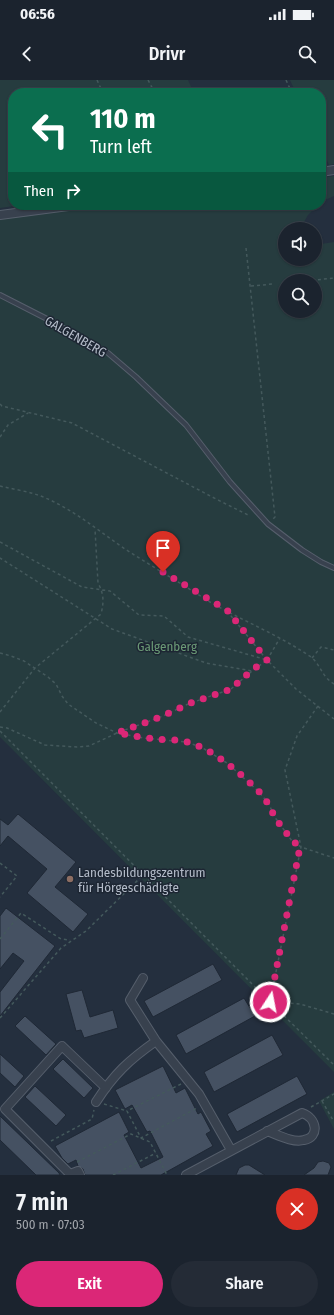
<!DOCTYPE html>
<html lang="en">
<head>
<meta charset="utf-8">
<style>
	body { margin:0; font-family:"Fira Sans Condensed",sans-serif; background:#242b36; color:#f1f3f6; height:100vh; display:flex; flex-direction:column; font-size:15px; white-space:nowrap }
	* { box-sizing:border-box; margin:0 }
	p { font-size:13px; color:#a0a4aa }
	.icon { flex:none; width:22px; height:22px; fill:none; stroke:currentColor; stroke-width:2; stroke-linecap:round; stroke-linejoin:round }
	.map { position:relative; height:1095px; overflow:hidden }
	.details { display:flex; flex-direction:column; background:#1b232e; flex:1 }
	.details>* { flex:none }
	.guide { position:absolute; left:8px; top:8px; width:318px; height:122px; border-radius:16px; box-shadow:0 1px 3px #0004,0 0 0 1px #39404a; background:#0b6e4f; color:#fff; overflow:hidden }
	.controls { position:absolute; left:278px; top:142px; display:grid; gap:8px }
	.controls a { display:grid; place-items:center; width:44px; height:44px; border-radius:50%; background:#1b232e; box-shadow:0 1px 3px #0004,0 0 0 1px #39404a; font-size:20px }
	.pin { position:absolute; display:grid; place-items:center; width:34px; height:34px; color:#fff; margin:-41px -17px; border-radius:50% 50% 50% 0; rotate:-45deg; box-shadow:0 0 4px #0007 }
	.pin .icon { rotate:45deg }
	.me { position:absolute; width:44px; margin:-22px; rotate:11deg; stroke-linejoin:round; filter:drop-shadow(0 0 3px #0008) }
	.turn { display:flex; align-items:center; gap:14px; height:84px; padding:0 16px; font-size:18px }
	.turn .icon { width:52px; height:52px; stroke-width:2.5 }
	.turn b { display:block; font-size:28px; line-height:34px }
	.then { display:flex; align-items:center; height:38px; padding:0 16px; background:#0003; gap:8px; font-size:15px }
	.round { display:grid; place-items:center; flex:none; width:42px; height:42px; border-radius:21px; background:#242b36 }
	.summary { display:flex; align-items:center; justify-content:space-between; height:68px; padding:0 16px }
	h1 { font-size:24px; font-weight:600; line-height:30px }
	.cta { display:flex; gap:8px; margin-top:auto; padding:8px 16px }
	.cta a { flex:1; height:46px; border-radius:24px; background:#db2777; color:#fff; font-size:16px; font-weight:600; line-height:46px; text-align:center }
	.cta a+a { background:#242b36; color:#f1f3f6 }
	.status { display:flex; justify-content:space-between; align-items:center; height:28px; padding:0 20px; background:#1b232e; direction:ltr }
	.status svg { height:11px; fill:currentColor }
	header { display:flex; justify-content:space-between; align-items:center; height:52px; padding:0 16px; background:#1b232e; font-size:18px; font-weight:600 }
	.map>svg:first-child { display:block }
</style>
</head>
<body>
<div class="status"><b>06:56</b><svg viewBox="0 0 49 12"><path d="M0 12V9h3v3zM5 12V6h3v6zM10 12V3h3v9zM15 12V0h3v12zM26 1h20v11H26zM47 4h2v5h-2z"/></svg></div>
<header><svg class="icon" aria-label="back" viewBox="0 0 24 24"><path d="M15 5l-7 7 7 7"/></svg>Drivr<svg class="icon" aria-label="search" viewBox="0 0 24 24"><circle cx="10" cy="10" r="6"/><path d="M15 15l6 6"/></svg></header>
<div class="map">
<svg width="334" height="1095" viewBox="0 0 334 1095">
	<rect width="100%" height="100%" fill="#242f3e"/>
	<path fill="#263c3f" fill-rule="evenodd" d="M0,0h188l6,13h-181v112h8l-21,3z
		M290,0h44v84l-5,1 -8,-18v-54h-25z
		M334,96v20l-13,6v-24z
		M110,125h208l-10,10 -8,14h-15v30h30v-14l19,-3v830l-334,-335v-518zM285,201h30v30h-30z
		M334,1012v37l-15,-28z"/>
	<path fill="#455162" stroke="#1f2835" d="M18,734l58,48 -21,25 33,27 -15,18 -46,-39 20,-24 -39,-33 -8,10v-27l8,6z
		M6,828l49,38 -55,70v-24l24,-31 -11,-8 -13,16v-53z
		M213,884l9,16 -69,37 -9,-16z
		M82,910l8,27 23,-7 5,18 -34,10 -3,-8 -5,1 -10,-37z
		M244,918l11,18 -69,38 -10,-19z
		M25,936l31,28 -10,11 -31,-29z
		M272,955l11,20 -69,37 -10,-20z
		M0,974l24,22 -9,11 -15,-14z
		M63,979l30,29 -9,10 -31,-29z
		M163,986l13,27 9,-5 13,26 3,-2 10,19 -5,3 7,12 -52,29h-76l-2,-6 -5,-3 -2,-6 -8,4 -6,-6 -7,-12 64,-34 10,20 -5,3 17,33 22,-11 -13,-26 -3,1 -15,-27 -7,4 -10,-19z
		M297,996l10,18 -70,38 -10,-18z
		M35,1006l31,29 -10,11 -31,-29z
		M0,1036l59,57 1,2h-24l-36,-35z
		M323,1081l6,2 2,4 -3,8h-24l10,-7 4,-6z
		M245,1085h4l16,10h-29l3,-7z"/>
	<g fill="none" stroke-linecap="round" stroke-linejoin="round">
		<g stroke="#565f6c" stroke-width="6">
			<path id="lane" d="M0,215l53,27 55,31 28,24 50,48 44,57 38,42 34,26 19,12 13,6"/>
		</g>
		<g stroke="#565f6c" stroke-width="10">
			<path id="street" d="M321,92l13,-2
				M0,135l76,-10
				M143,898l-13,22 26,41 43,53 32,56
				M96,1022c18,-28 33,-42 60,-61
				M80,1095l-2,-4 -8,3 -65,-65 57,-63 44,42
				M186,1095l116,-62c15,5 18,24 2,27 -11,3 -26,-5 -37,-9"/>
		</g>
		<path stroke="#44595c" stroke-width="1.5" stroke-dasharray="3 3" stroke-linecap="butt" d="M97,0l6,13
			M148,0l7,13
			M286,0l6,13
			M321,75l4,7
			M246,168l29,269 -2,2
			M306,201l28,-3
			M251,206l22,-2
			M0,324l2,2 70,17 144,76 34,17
			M0,357l8,-12 20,-12
			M0,406c12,3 26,5 38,9 33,12 59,35 87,54 28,18 57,35 85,53 33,19 69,33 101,55 10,8 10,19 23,27
			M0,462l82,45 28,4 29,24 25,1 24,21 79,23 -15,11 -46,-8 -94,-34 -112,-71
			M227,531l40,49 29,29 38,30
			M0,573l11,3 13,5 24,16 8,7 6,12 6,8 28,19 21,10 26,5 43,4 15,5 26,16 30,27 12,14 5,12 18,25 9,6 33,11
			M312,578l9,-11 13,3
			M267,580l13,-22
			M318,626l-21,30 -12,34 16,77 -31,155 30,2 34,10
			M0,632l35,-44 66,-54c3,-12 3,-20 -3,-31l-3,-54
			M0,647l7,1 38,17 32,2 12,-1 28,-13 46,-17 25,-12 43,-15 21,-18
			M0,651l270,271 64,63
			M0,783l17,13 -17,21
			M0,859l21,-26 40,26 9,1
			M0,938l61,-70 25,-17 54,-53
			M181,1004l-54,27 14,27 56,-30
			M322,1021l12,21
			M104,1024l23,7
			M311,1027l23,-13
			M51,1061l41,-22 2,-9
			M77,1082l54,-28 19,8 17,33
			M113,1095l43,-22"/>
		<use href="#lane" stroke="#38414e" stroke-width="4"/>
		<use href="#street" stroke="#38414e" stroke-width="8"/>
	</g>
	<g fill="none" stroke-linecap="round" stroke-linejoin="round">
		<path stroke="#db2777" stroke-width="7" stroke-dasharray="0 12.6" d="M163,492l64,38 40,50 -15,10 -21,19 -43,15 -25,12 -46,17c13,2 26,5 39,6 10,1 21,0 31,3 25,6 59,35 76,54 5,7 8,14 12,21 7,11 15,22 25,30l-30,155"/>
	</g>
	<circle fill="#8d6e63" stroke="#1d2633" stroke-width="1.5" cx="70" cy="799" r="4"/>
	<g text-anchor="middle" stroke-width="3" stroke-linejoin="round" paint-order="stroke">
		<g font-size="13" fill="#b4bcc9" stroke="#1d2633">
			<text transform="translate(76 256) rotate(30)" y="5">GALGENBERG</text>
		</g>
		<g font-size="13" fill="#6b9a76" stroke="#1d2633">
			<text x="167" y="571">Galgenberg</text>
		</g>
		<g font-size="13" fill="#b4bcc9" stroke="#1d2633" text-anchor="start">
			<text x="78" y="797">Landesbildungszentrum<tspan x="78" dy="15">für Hörgeschädigte</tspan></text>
		</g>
	</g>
</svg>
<div class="controls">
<a><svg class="icon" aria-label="sound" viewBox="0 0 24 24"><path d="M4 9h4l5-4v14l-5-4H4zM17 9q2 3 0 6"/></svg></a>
<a><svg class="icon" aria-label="search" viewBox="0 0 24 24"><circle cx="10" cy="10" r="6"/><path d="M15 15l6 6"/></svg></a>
</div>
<div class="pin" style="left:163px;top:492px;background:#d93025"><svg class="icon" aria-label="arrive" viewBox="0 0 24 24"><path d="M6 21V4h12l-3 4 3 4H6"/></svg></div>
<svg class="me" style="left:270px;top:922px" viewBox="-20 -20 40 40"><circle r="17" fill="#db2777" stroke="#fff" stroke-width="3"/><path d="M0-11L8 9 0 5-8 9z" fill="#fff"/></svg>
<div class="guide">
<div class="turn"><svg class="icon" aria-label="left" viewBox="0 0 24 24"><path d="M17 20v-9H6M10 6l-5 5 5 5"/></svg><div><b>110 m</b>Turn left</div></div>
<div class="then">Then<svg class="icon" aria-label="right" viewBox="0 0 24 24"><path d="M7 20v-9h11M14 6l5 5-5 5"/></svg></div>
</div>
</div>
<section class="details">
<div class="summary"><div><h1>7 min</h1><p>500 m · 07:03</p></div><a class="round" style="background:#d93025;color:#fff"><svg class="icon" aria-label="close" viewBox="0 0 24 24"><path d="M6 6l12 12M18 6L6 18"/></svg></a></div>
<div class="cta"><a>Exit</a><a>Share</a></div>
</section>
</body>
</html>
